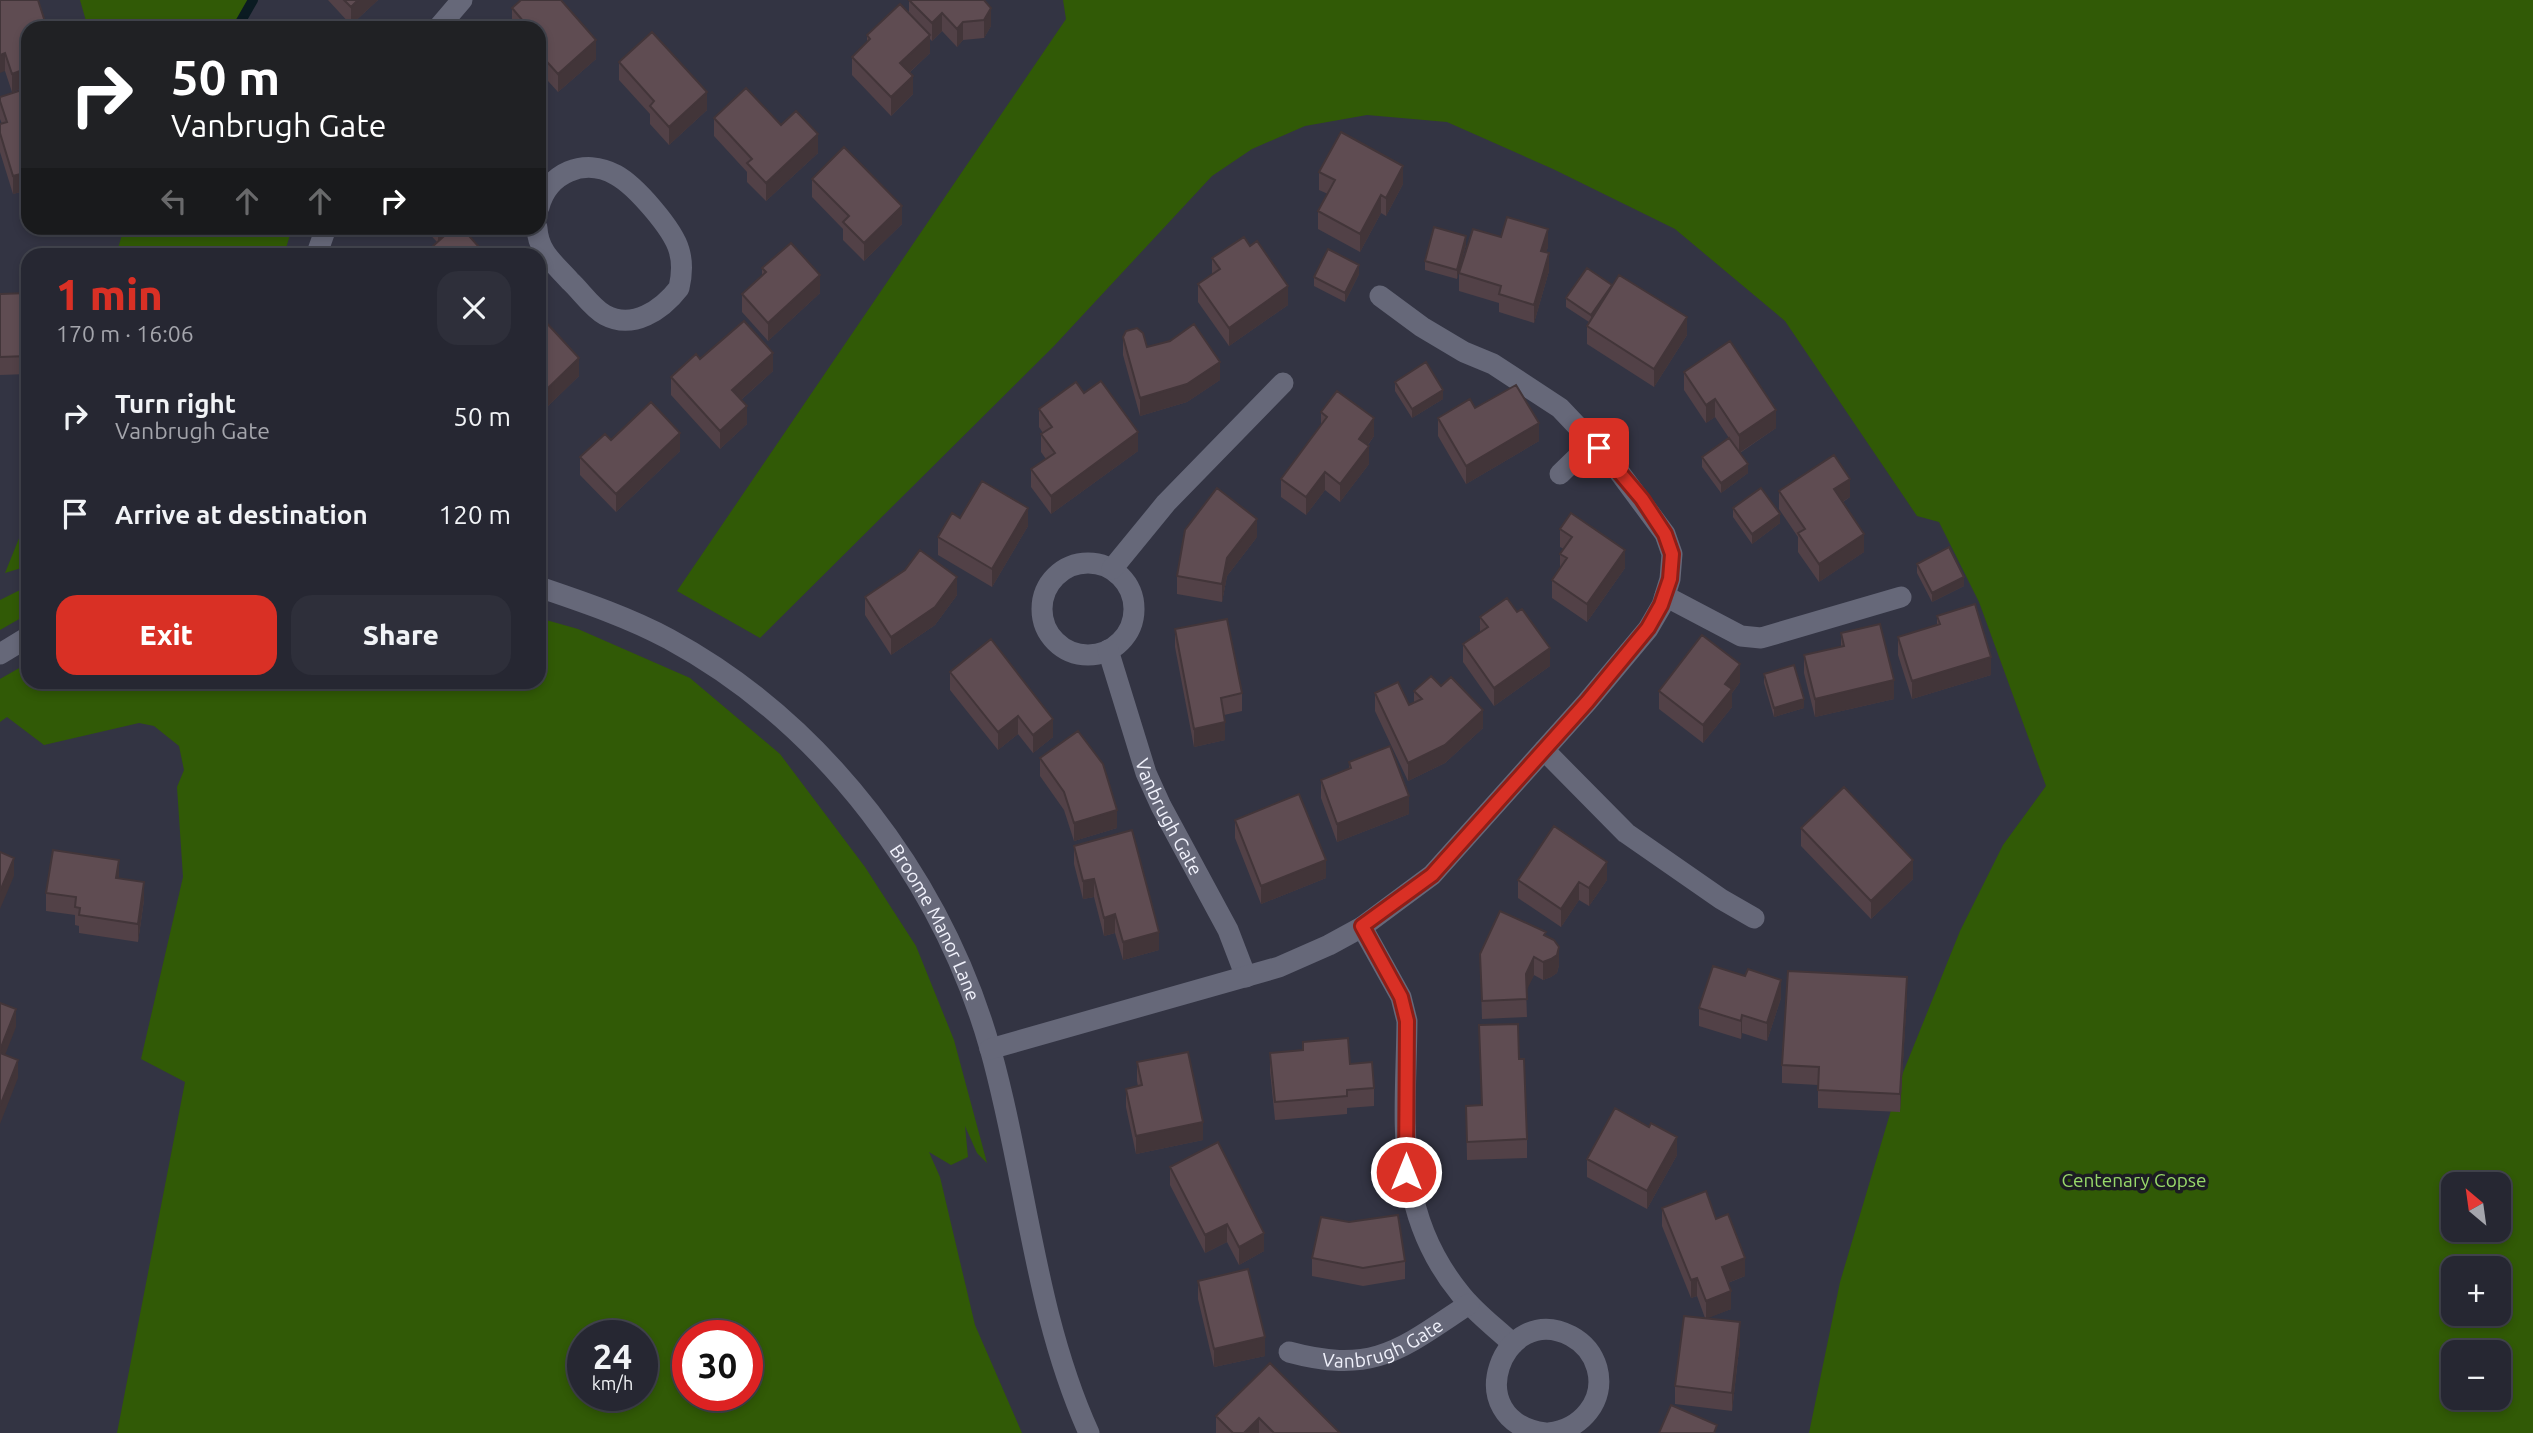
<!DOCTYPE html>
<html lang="en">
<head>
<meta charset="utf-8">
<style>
	body { margin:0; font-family:Ubuntu,sans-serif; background:#2e2f3a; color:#f1f3f6; height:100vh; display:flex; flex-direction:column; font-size:26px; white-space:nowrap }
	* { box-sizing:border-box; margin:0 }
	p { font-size:23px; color:#a4a5ac }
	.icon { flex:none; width:38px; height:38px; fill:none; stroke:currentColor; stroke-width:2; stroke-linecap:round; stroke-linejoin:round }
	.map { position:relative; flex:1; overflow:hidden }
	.sheet { position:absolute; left:21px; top:248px; width:525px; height:441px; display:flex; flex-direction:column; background:#262732; border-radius:21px; box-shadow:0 4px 10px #0003,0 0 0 2px #42444d }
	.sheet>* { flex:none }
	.hud { position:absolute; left:21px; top:21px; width:525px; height:214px; border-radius:21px; box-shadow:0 4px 10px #0003,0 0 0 2px #42444d; background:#202124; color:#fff; overflow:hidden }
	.needle { width:46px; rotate:331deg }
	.fabs { position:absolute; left:2441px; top:1172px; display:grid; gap:14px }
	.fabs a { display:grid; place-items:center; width:70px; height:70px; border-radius:14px; background:#262732; box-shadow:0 4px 10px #0003,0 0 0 2px #42444d; font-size:35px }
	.speed { position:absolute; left:567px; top:1320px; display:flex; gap:14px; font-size:35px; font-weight:700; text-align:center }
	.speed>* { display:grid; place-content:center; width:91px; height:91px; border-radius:50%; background:#262732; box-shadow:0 4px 10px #0003,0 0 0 2px #42444d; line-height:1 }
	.speed small { font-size:18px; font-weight:400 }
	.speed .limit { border:10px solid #d22; background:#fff; color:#111 }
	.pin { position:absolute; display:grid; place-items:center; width:60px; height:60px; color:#fff; margin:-30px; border-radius:14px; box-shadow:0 4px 10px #0006 }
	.me { position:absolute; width:77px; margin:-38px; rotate:0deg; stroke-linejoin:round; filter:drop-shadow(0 0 5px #0008) }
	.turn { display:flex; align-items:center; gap:24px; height:147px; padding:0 35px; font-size:32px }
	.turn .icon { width:91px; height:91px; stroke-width:2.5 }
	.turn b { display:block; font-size:49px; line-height:60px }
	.lanes { display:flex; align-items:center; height:66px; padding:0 35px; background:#0003; justify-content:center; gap:35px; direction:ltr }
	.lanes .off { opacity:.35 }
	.round { display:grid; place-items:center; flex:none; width:74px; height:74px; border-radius:21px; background:#2e2f3a }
	.summary { display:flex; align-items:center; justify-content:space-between; height:119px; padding:0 35px }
	h1 { font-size:42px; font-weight:800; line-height:52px; color:#d93025 }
	.cta { display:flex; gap:14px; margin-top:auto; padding:14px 35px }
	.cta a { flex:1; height:80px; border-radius:21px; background:#d93025; color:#fff; font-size:28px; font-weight:800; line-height:80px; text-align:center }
	.cta a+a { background:#2e2f3a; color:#f1f3f6 }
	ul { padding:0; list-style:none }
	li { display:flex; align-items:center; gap:21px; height:98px; padding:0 35px }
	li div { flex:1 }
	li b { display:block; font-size:26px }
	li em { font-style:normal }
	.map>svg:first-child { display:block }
</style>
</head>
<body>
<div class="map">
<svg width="2533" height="1433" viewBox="0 0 2533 1433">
	<rect width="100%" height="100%" fill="#333443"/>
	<path fill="#315a06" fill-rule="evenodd" d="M80,0h175l-20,28h-147z
		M1063,0h1470v1433h-724l31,-151 60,-202 60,-149 43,-86 43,-59 -67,-184 -40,-80 -22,-6 -132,-195 -110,-92 -122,-60 -106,-47 -80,-7 -62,11 -53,23 -40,27 -158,170 -294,292 -83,-47 389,-572zM2454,1185h45v45h-45zM2454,1269h45v45h-45zM2454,1353h45v45h-45z
		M124,228h168l-8,27h-168z
		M28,516v50l-23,7z
		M28,586v28l-28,16v-30z
		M539,618l39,11 112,49 90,76 85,113 51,79 38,94 33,123 -10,-10 -12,-27 3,31 -17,8 -22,-13 11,25 35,148 47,108h-905l68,-351 -44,-23 42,-182 -6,-90 7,-17 -5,-24 -25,-20 -15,-3 -95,22 -37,-28 -7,5v-43l28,-16v19h511zM583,1335h59v60h-59zM688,1335h59v60h-59z"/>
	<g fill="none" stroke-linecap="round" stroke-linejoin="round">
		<path stroke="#0b1b22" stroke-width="10" d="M237,28l16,-28"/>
		<g stroke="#666879" stroke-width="21">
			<path d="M438,28l24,-28"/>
			<path d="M537,228c1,24 18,36 33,53 11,10 22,27 35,34 28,15 57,-5 74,-27 3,-13 4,-25 0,-38 -6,-21 -43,-64 -63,-75 -32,-18 -68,-2 -77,32"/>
			<path d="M316,256l10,-28"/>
			<path d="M1560,474l33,-32"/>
			<circle cx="1088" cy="609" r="46"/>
			<path d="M1112,569l54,-66 117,-120"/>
			<path id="s1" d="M539,587c44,15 89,30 130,52 155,84 273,241 321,409 36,127 44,264 99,385"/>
			<path d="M1665,596l76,40 20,2 140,-41"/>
			<path id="s2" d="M1108,650l38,123 15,33 67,124 18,47"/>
			<path d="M0,654l28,-17"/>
			<path d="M1544,750l82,83 95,66 33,19"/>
			<path d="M1362,927l39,70 6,24c-1,100 -15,188 52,271 15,20 36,35 54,52"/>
			<path d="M990,1049l289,-82 50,-22 33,-18 70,-52 155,-173 61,-73 14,-24 8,-26 2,-25 -7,-20 -51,-69 -54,-57 -67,-44 -29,-12 -42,-25 -42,-31"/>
			<path id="s3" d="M1289,1352c85,23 112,-3 180,-48"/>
			<path d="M1545,1433c-88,-12 -42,-133 26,-97 13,7 22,18 26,32 9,33 -16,61 -48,65"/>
		</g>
	</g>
	<path fill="#524147" d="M0,0l28,28v58l-16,6 -7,-21z
		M328,0h50l-27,25z
		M909,0h75l7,26 -7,12 -21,2 -6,7 -15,-16 -10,10 -2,-2v14l-21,20 4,21 -22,22 -39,-41v-18l15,-15v-7l42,-22z
		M512,8l84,51 -38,33 -19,-21v-43h-26l-1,-2z
		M619,62l88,48 -38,35 -19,-21v-10l-31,-34z
		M28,88v102l-15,4 -13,-42v-28h2l-2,-5v-22z
		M714,118l67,7 37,28 -52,48 -19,-19v-10l-33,-36z
		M1319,172l84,12 -17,32 -5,-3 -21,39 -42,-23v-18l10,-17 -9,-4z
		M812,179l90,45 -38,37 -21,-21v-11l-31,-32z
		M424,228h38l-25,14z
		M1501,237l47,10 -2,5 3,19 -15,52 -35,-11v-9l-40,-12v-18z
		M1466,245l-9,34 -32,-9v-9z
		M1250,246l38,59 -59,41 -31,-44v-18l14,-10v-16z
		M762,268l58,25 -52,48 -26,-29v-18l20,-18z
		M1359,274l-14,28 -31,-16v-9z
		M1612,285l75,50 -33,52 -67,-43v-18l2,-4 -23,-15v-9z
		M28,293v81l-28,1v-81z
		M539,321l40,55 -32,31 -8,-8z
		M1123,337l24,10 73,33 -33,22 -47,14 -17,-61z
		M700,359l73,12 -32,29 6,24 -27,25 -49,-54v-18z
		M1684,372l92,56 -36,25 8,20 -27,20 -19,-26v-10l27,-19 -14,-21 -9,6 -22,-33z
		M1395,382l48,17 -31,19 -17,-27z
		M1084,393l54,58 -87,63 -20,-27v-18l15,-10 -5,-7v-18l2,-1 -4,-6v-18z
		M1475,408l64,33 -73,43 -28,-48v-18z
		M1321,412l53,24 -6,9 1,19 -29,38 -15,-12 -19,25 -25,-18v-18l40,-53z
		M611,440l69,11 -64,61 -36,-37v-18z
		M1779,491l71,6 -7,5 21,50 -45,30 -21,-30v-15l-19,-28z
		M1733,508l47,15 -28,21 -19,-27z
		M960,518l68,8 -36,61 -54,-32v-18z
		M1560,529l65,39 -38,54 -35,-24v-18l8,-12v-14l4,-5 -4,-2z
		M1257,537l-30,39 -5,26 -45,-8v-18z
		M1917,564l47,22 -32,16 -15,-29z
		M905,570l52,25 -22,30 -44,30 -26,-40v-18z
		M1937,616l54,59 -79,24 -14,-44v-18l39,-12z
		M1480,617l70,49 -56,40 -31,-44v-18l17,-12z
		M1175,629l67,64v18l-18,4 1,25 -31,7 -19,-100z
		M1841,633l53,66 -79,18 -11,-44v-18l37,-8z
		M950,672l103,65 -20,16 -15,-19 -20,16 -48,-60z
		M1764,674l40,34 -30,9 -10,-34z
		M1740,682l-8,11v14l-29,36 -44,-34v-18z
		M1414,691l69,37 -38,35 -37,18 -33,-70v-18l34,12 5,-2z
		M1040,758l77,70 -43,13 -10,-31 -24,-34z
		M1349,762l60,52 -72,28 -16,-44v-18l28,-11z
		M1235,820l91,58 -65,26 -26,-66z
		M1801,828l112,51 -42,40 -70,-73z
		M1074,846l85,104 -36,10 -8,-27 -11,3 -10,-39 -11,2 -9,-35z
		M118,879l26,21 -6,42 -59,-9v-7l-4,-1v-10l-29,-4v-18z
		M1518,880h89l-18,26 -10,-6 -18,27 -43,-29z
		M1546,936l13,29 -2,8 -6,4 -8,3 -9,-5 -8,15 1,27 -45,2 -2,-65z
		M1907,995l-7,117 -82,-4v-23l-36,-2v-18z
		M1781,998l-14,43 -25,-8 -1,6 -42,-13v-18z
		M1479,1025l40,34 8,80v19l-60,2 -1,-54 16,-1z
		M1270,1053l80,11 24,24v18l-27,2v6l-72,6 -5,-49z
		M1137,1062l66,78 -67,14 -10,-47v-18l12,-3 -1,-5z
		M1677,1155l-30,54 -60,-32v-18z
		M1170,1167l94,84 -25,14 -12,-23 -22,11 -35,-68z
		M1662,1208l54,11 29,57 -17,7 3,26 -24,9 33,23 -8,70 -57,-7v-18l30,-68 -8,-22 -6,2 -29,-72z
		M1349,1222l56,39v18l-42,7 -51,-10v-18z
		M1198,1281l67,75 -51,11 -16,-68z
		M1270,1363l70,70h-124v-17z"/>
	<path fill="#423539" d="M358,0h20l-27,25v-18z
		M991,8v18l-7,12v-18z
		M942,13v18l-10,10v-18z
		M963,22v18l-6,7v-18z
		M930,35v18l-30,28v-18z
		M596,40v19l-38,33v-18z
		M5,53v18l-5,2v-18z
		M28,68v18l-16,6v-18z
		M913,76v18l-22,22v-19z
		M707,92v18l-38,35v-18z
		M818,134v19l-52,48v-18z
		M1403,166v18l-17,32v-18z
		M28,172v18l-15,4v-18z
		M1381,195v18l-21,39v-18z
		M902,206v18l-38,37v-18z
		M438,228h17l-17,15z
		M1548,229v18l-7,22v-18z
		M1466,236v9l-9,34v-9z
		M1549,253v18l-15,52v-18z
		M1359,265v9l-14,28v-9z
		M820,275v18l-52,48v-18z
		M1612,285l-21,39v-9z
		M1288,286v19l-59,41v-18z
		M1687,317v18l-33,52v-18z
		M773,353v18l-41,37v-18z
		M579,358v18l-32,31v-18z
		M1220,362v18l-33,22 -47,14v-18z
		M1443,390v9l-31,19v-9z
		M1715,399v18l-9,6v-18z
		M747,406v18l-27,25v-18z
		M1776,410v18l-37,25v-18z
		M1374,418v18l-15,21v-18z
		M1539,423v18l-73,43v-18z
		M1138,432v19l-87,63v-18z
		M680,433v18l-64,61v-18z
		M1369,446v18l-29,38v-18z
		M1748,464v9l-27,20v-10z
		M1325,472v18l-19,25v-18z
		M1850,479v18l-16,10v-18z
		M1028,508v18l-36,61v-18z
		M1780,514v9l-28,21v-10z
		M1257,519v18l-30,39 -5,26v-18l5,-26z
		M1864,534v18l-45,30v-18z
		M1625,550v18l-38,54v-18z
		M957,577v18l-22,30 -44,30v-18z
		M1964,577v9l-32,16v-9z
		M1550,648v18l-56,40v-18z
		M1991,657v18l-79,24v-18z
		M1740,664v18l-8,11v14l-29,36v-18l22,-41z
		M1894,680v19l-79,18v-18z
		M1804,699v9l-30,9v-9z
		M1483,710v18l-38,35 -37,18v-18z
		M1018,716v18l-20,16v-18z
		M1053,719v18l-20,16v-18z
		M1225,722v18l-31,7v-18z
		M1409,796v18l-72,28v-18z
		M1117,810v18l-43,13v-18z
		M14,858v18l-14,33v-18z
		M119,860v18h-3z
		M1326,860v18l-65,26v-18z
		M1913,860v19l-42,40v-18z
		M1607,862v18l-18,26v-18z
		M1094,879v18l-11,2v-18z
		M144,882v18l-6,42v-18z
		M1579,882v18l-18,27v-18z
		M1115,914v19l-11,3v-18z
		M1159,932v18l-36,10v-18z
		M1559,947v18l-2,8 -6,4 -8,3v-18z
		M1534,957v18l-8,17v-18z
		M1907,977v18l-7,117v-18z
		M1781,980v18l-14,43v-18z
		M16,1009v18l-16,41v-18z
		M1742,1015v18l-1,6v-18z
		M18,1060v18l-18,46v-18z
		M1203,1122v18l-67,14v-18z
		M1677,1137v18l-30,54v-18z
		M1227,1224v18l-22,11v-18z
		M1264,1233v18l-25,14v-18z
		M1745,1258v18l-23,9v-18z
		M1697,1278v18l-6,2v-18z
		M1731,1291v18l-25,10v-18z
		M1740,1322v19l-8,70v-18z
		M1265,1337v19l-51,11v-18z
		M1259,1418v15h-15z"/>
	<path fill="#5f4c52" stroke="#423539" stroke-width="2" d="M0,0h38l9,28h-19v40l-16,6 -7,-21 -5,2z
		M344,0h14l-7,7z
		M521,0h40l35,40 -38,34 -19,-21 6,-7 -6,-7v-11h-10l-17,-20z
		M909,0h75l7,8 -7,12 -21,2 -6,7 -15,-16 -10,10z
		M900,4l30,31 -30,28 13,13 -22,21 -39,-40 18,-18 -3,-4z
		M652,32l55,60 -38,35 -19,-21 4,-5 -35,-39z
		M28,88v84l-15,4 -13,-43v-9l7,-2 -7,-21v-4z
		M746,88l35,37 15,-14 22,23 -52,49 -19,-20 5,-4 -38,-41z
		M1341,132l62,34 -17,32 -5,-3 -21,39 -42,-23 17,-31 -16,-8z
		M844,147l58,59 -38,37 -21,-21 6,-6 -37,-37z
		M1507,217l41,12 -7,22 8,2 -15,52 -35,-11 2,-8 -42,-13 14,-44 28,8z
		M1434,227l32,9 -9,34 -32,-9z
		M453,228h9l25,28h-65z
		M1244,237l6,9 7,-5 31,45 -59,42 -31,-44 22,-15 -8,-11z
		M791,243l29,32 -52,48 -26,-29 24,-22 -4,-4z
		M1328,249l31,16 -14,28 -31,-16z
		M1587,268l25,17 -21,30 -25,-17z
		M1619,275l68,42 -33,52 -67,-43z
		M28,293v63l-28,1v-63z
		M542,318l37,40 -32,31 -8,-9v-59z
		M744,321l29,32 -41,37 15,16 -27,25 -49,-54 25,-23 4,5z
		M1194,324l26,38 -33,22 -47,14 -17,-61 3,-6 11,-3 6,5 4,14 23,-6z
		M1730,341l46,69 -37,25 -24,-36 -9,6 -22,-33z
		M1426,362l17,28 -31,19 -17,-27z
		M1101,381l37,51 -87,64 -20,-27 24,-16 -14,-19 11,-7 -13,-18 37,-27 8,11z
		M1516,385l23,38 -73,43 -28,-48 32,-19 5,9z
		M1337,391l37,27 -15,21 10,7 -29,38 -15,-12 -19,25 -25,-18 46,-62 -6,-5z
		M651,402l29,31 -64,61 -36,-37 25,-23 6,6z
		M1729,438l19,26 -27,19 -19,-26z
		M1834,455l16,24 -16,10 30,45 -45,30 -21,-31 7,-4 -26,-38z
		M982,481l46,27 -36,61 -54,-32 14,-24 8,5z
		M1217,488l40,31 -30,39 -5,26 -45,-8 8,-46z
		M1761,488l19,26 -28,20 -19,-26z
		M1571,513l54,37 -38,54 -35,-24 15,-22 -7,-4 12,-17 -12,-8z
		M1949,547l15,30 -32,16 -15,-29z
		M920,550l37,27 -22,30 -44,30 -26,-40 40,-27z
		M1507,598l10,14 5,-3 28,39 -56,40 -31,-44 25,-17 -8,-10z
		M1975,604l16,53 -79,24 -14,-44 42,-13 -3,-8z
		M1227,619l15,74 -21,5 4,24 -31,7 -19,-100z
		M1880,624l14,56 -79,19 -11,-44 40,-9 -3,-13z
		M1702,635l38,29 -15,20 7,5 -29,36 -44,-34z
		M991,639l62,80 -20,16 -15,-19 -20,16 -48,-60z
		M1794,665l10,34 -30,9 -10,-34z
		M1431,676l10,10 10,-9 32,33 -38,35 -37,18 -33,-70 23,-11 11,23 13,-6 -8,-8z
		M1078,731l25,33 14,46 -43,13 -10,-31 -24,-34z
		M1390,746l19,50 -72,28 -16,-44 30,-12 -2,-6z
		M1844,787l69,73 -42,41 -70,-73z
		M1299,794l27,66 -65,26 -26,-66z
		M1554,826l53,36 -18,26 -10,-6 -18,27 -43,-29z
		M1132,830l27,102 -36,10 -8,-28 -11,4 -10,-39 -11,2 -9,-35z
		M53,850l66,10 -3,18 28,4 -6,42 -59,-9 1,-7 -5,-1 1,-10 -30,-4z
		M0,852l14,6 -14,33z
		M1500,911l46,21 -2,3 10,5 5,7 -2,8 -6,4 -8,3 -9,-5 -8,17 1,25 -45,2 -2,-47z
		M1713,966l32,10 3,-7 33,11 -14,43 -25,-8 -1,6 -42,-13z
		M1788,971l119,6 -7,117 -82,-4 1,-23 -37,-2z
		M0,1003l16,6 -16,41z
		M1518,1024l1,35h5l3,80 -60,3 -1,-36 16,-1 -3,-80z
		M1348,1038l2,26 22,-2 2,26 -27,2v6l-72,6 -5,-49 33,-3v-8z
		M1188,1052l15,70 -67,14 -10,-47 16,-4 -5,-23z
		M0,1053l18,7 -18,46z
		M1615,1108l34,19 2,-4 26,14 -30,54 -60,-32z
		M1218,1142l46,91 -25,14 -12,-23 -22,11 -35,-68z
		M1706,1191l10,28 12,-5 17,44 -23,9 9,24 -25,10 -9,-23 -6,2 -29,-72z
		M1398,1215l7,46 -42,7 -51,-10 9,-41 28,5z
		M1248,1269l17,68 -51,12 -16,-68z
		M1684,1316l56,6 -8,71 -57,-7z
		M1270,1363l70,70h-66l-15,-15 -15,15h-11l-17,-17z
		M1671,1405l46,20 -3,8h-55z"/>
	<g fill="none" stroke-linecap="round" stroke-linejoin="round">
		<g stroke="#8d1f18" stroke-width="18">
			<path id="route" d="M1406,1172l1,-151 -6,-24 -39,-71 70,-51 155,-173 61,-74 13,-23 9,-26 2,-25 -7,-20 -23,-35 -43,-51"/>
		</g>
		<use href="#route" stroke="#d93025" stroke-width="12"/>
	</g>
	<g text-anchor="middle" stroke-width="7" stroke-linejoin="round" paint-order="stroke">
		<g font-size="19" fill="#f0f1fb" stroke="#1c1c23">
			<text dy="7" stroke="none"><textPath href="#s2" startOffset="178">Vanbrugh Gate</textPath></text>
			<text dy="7" stroke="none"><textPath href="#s1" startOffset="536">Broome Manor Lane</textPath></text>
			<text dy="7" stroke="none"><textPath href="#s3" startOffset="98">Vanbrugh Gate</textPath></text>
		</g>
		<g font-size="19" fill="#98d96a" stroke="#1c1c23">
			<text x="2134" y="1187">Centenary Copse</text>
		</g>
	</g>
</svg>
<div class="fabs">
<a><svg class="needle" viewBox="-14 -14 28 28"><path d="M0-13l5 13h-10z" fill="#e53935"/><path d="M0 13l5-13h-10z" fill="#a4a5ac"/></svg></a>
<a>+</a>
<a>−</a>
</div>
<div class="speed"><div>24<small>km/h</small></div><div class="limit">30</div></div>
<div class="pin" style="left:1599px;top:448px;background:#d93025"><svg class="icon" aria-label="arrive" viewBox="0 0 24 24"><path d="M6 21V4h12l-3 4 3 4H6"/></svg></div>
<svg class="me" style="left:1406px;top:1172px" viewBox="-20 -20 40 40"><circle r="17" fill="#d93025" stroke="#fff" stroke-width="3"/><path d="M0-11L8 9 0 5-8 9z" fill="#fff"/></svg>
<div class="hud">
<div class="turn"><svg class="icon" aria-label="right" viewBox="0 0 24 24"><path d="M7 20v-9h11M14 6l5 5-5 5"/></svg><div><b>50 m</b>Vanbrugh Gate</div></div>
<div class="lanes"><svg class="icon off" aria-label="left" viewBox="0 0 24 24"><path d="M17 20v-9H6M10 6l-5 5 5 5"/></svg><svg class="icon off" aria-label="ahead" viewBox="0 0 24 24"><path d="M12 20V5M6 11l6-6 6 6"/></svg><svg class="icon off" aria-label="ahead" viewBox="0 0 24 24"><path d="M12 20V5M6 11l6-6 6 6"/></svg><svg class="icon" aria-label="right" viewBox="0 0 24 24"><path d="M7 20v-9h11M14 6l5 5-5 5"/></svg></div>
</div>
<section class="sheet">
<div class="summary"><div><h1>1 min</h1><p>170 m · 16:06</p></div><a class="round"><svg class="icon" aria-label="close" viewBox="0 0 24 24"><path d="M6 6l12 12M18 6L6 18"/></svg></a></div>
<ul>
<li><svg class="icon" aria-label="right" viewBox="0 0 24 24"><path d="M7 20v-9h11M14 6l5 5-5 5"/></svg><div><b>Turn right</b><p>Vanbrugh Gate</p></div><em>50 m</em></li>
<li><svg class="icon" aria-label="arrive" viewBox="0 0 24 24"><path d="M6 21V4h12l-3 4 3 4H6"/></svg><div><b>Arrive at destination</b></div><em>120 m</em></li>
</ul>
<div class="cta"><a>Exit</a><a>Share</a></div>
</section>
</div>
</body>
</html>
